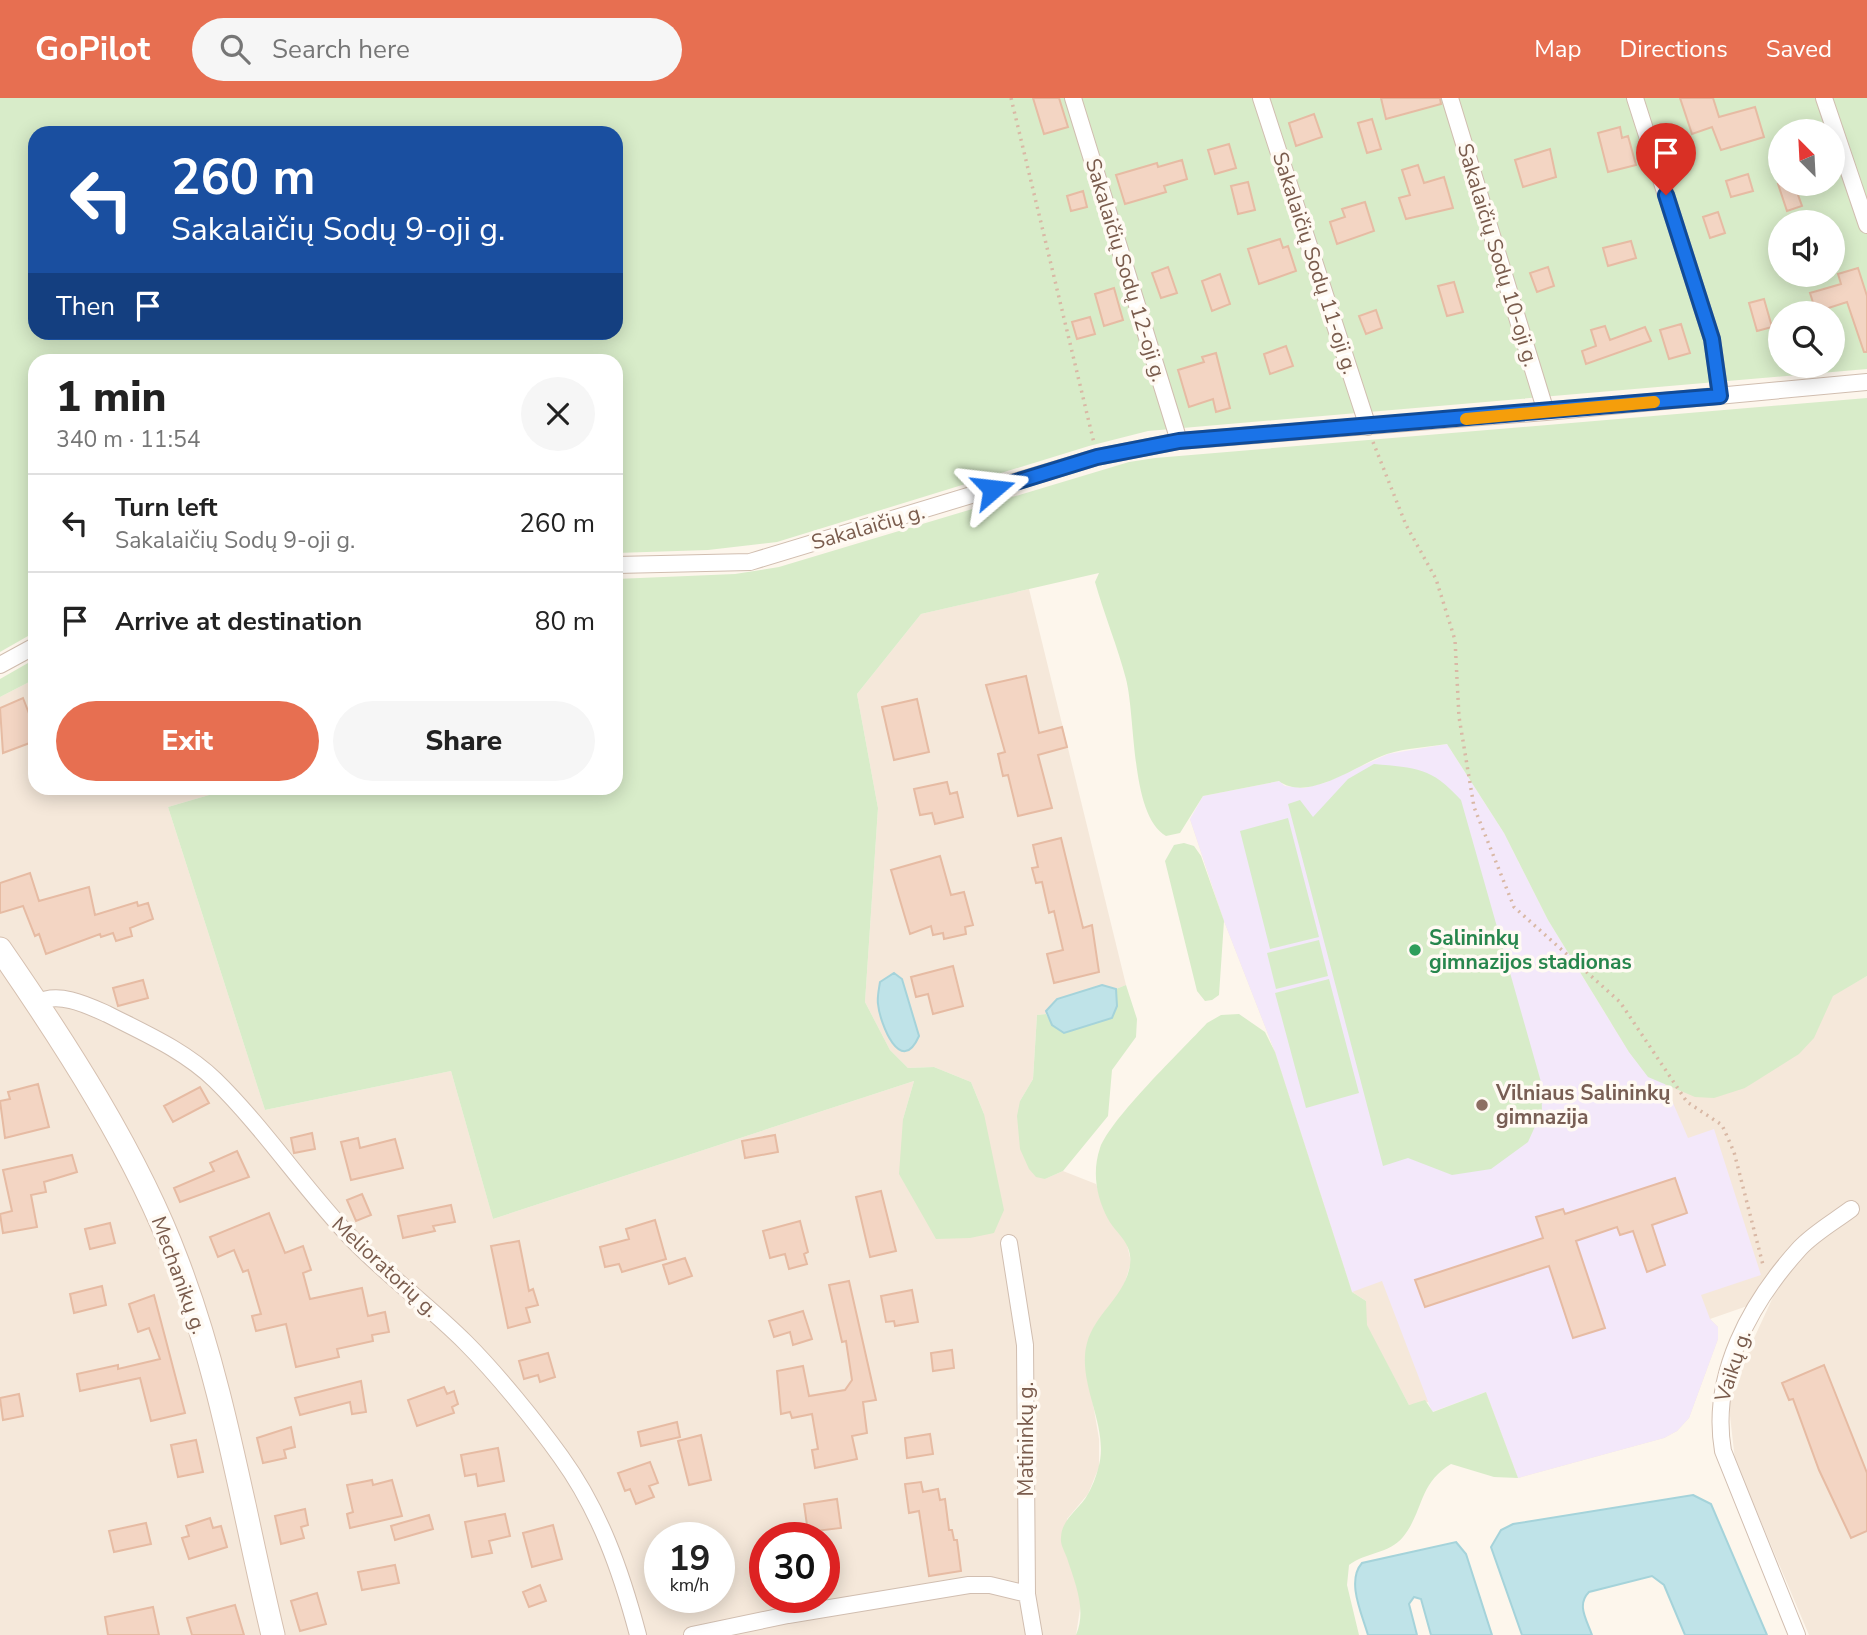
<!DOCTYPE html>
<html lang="en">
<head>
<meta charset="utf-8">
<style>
	body { margin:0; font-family:"Nunito Sans",sans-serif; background:#f6f6f6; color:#222; height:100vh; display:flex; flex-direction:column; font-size:26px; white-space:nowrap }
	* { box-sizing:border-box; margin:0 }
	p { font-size:23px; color:#767676 }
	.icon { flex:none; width:38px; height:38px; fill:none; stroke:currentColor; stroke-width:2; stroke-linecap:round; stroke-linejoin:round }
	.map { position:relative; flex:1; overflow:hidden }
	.details { position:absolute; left:28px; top:256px; width:595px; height:441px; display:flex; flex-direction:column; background:#fff; border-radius:21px; box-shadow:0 4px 18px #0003 }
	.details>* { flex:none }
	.hud { position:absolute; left:28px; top:28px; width:595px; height:214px; border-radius:21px; box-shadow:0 4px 18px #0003; background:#1a4fa0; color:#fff; overflow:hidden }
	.needle { width:46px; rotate:336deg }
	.controls { position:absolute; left:1768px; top:21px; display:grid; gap:14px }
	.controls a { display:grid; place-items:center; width:77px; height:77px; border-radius:50%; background:#fff; box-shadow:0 4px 18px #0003; font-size:35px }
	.speed { position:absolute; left:644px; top:1424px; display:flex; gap:14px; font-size:35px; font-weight:700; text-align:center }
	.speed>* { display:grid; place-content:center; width:91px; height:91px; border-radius:50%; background:#fff; box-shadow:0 4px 18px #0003; line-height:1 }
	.speed small { font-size:18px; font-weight:400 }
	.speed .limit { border:10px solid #d22; background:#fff; color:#111 }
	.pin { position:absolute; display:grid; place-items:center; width:60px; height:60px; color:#fff; margin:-72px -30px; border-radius:50% 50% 50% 0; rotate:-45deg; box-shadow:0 0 7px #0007 }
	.pin .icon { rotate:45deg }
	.me { position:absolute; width:77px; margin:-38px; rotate:73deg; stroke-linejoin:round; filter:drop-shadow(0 0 5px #0008) }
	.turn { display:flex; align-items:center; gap:24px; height:147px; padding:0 28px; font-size:32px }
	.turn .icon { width:91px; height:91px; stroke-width:2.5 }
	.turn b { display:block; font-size:49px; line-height:60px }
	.then { display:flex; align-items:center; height:66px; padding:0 28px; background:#0003; gap:14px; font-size:26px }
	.round { display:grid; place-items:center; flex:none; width:74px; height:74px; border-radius:37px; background:#f6f6f6 }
	.summary { display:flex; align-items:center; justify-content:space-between; height:119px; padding:0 28px }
	h1 { font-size:42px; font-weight:800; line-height:52px }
	.button { display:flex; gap:14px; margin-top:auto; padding:14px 28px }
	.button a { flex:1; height:80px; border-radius:42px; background:#e76f51; color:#fff; font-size:28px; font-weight:800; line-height:80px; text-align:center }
	.button a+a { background:#f6f6f6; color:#222 }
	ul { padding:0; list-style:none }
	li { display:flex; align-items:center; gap:21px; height:98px; padding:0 28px; border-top:2px solid #e0e0e0 }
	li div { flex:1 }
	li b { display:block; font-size:26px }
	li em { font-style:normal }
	header { display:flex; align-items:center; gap:42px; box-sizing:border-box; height:98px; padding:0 35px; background:#e76f51; color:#fff }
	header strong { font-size:33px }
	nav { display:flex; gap:38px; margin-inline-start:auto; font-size:24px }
	.search { width:490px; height:63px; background:#f6f6f6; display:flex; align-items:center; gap:18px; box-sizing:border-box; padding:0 24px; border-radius:38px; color:#767676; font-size:26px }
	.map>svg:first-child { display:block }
</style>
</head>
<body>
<header>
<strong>GoPilot</strong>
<div class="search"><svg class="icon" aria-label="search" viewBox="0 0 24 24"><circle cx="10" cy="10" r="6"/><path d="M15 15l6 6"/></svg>Search here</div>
<nav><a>Map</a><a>Directions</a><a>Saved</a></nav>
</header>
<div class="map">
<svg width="1867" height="1537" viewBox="0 0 1867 1537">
	<rect width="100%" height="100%" fill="#fdf6ec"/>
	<path fill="#f5e8da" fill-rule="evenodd" d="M1029,491l97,396 -10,4 1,17 -80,9 -4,64 -13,22 25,78 18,-8 33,13 13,36 17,20 5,22 -8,27 -26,35 -11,39 13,76v28l-11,27 -21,25 14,83 -5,33h-1076v-938l35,-18v109h198l-65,19 97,303 186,-39 42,148 421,-138 -11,38 81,-5 -13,-32 -37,-15 -26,1 -18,-18 -25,-48 13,-194 -21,-114 64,-80zM660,1440h59v60h-59zM765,1440h59v60h-59z
		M1190,721l555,269 21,-16 58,-60 9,-17 34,-19v659h-58l-74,-175 -6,-53 9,-34 35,-76 -63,22 8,8v12l-29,79 -12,13 -13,7 -146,40 -32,-86 -77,13 -43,-80v-24l-14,-9 -77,-240 -51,-131z"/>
	<path fill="#f3e8fa" d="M1447,646l57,89 44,87 81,132 19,24 16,6 24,56 26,-9 47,146 -60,20 9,24 8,8v12l-29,79 -12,13 -13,7 -146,40 -32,-86 -54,20 -50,-131 -30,11 -77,-240 -51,-131 -34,-102 13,-23 76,-15 6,5 19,2 23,-6 61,-28z"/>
	<path fill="#d8ecc9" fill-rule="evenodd" d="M0,0h1867v271l-719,62 -59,15 -312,96 -69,8 -92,3v-193h-581v272l-35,20zM1780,33h52v53h-52zM35,35h581v199h-581zM1780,124h52v53h-52zM1780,215h52v53h-52z
		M1867,300v578l-34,20 -19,42 -15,16 -54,34 -31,10 -19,-1 -47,-20 -19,-25 -81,-132 -44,-87 -57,-89c-19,3 -41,4 -60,10 -29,10 -79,49 -108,27l-76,15 -23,37 -14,3c-36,-21 -30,-118 -40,-157 -8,-31 -22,-65 -31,-97l4,-9 -178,41 -64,80 21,114 -13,194 25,48 18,18 26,-1 37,15 13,32 20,96 -10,23 -24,5 -34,1 -37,-65 4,-55 11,-38 -421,138 -42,-148 -186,39 -97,-303 65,-19h383v-209l119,-5 44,-7 350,-105 26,-4z
		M35,561v20l-35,18v-18z
		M1374,666c43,4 57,3 87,36l80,282 1,29 -14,31 -37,27 -39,6 -44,-17 -25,8 -95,-362 12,-4 13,17 35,-38z
		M1288,720l31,119 -49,12 -30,-118z
		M1184,745l10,3 7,10 23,65 -5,74 -7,5 -7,1 -8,-10 -32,-130 9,-16z
		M1319,842l9,36 -52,13 -9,-36z
		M1329,881l30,114 -53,15 -31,-115z
		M1126,887l11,34 -1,18 -24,33 -4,46 -45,55 -18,8 -9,-2 -7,-8 -9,-20 -3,-33 3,-15 13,-22 4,-64 9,-1 6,11 65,-19 -1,-17z
		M1239,916l26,18 10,20 77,240 14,9 1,24 42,80 16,-5 8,12 53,-20 32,86 -24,-1 -43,-13c-33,20 -27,47 -48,73 -14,17 -37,15 -54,28l-2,20 12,50h-283c11,-25 -1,-52 -9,-77 -2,-6 -7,-14 -6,-20 0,-19 19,-29 27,-44 4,-7 8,-17 10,-25 13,-41 -22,-85 -11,-126 8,-30 38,-46 43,-78 3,-22 -13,-30 -22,-46 -12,-23 -16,-47 -8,-71 11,-30 82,-98 107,-125l14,-8z"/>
	<path fill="#bfe3e8" stroke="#a5d3da" stroke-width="2" d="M894,875l8,6 17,57c-18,41 -39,-12 -41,-32 -1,-7 1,-15 2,-22z
		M1102,887l14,4 1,17 -5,12 -48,15 -12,-8 -6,-14 11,-12z
		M1693,1397l18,9 56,131h-82l-21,-50 -12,-9 -63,16c-13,13 -2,28 3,43h-70l-31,-88 10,-17 12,-6z
		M1456,1444l10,12 26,81h-61l-10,-36 -7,-2 -5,7 8,31h-49c-6,-21 -22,-54 -6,-72z"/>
	<path fill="#f3d5c3" stroke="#e6bba3" stroke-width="2" d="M1033,0h26l9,29 -24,7z
		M1381,0h59l1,6 -55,15z
		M1680,0h33l6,19 36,-10 9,30 -43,13 -9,-23 -20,7z
		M1314,16l8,23 -26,9 -7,-23z
		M1372,21l9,30 -14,4 -9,-30z
		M1620,29l2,11 6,-2 8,29 -28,7 -10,-39z
		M1229,46l7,24 -21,6 -7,-24z
		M1550,51l6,28 -33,10 -8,-27z
		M1182,62l5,19 -23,7 2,6 -41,12 -9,-29 41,-12 1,4z
		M1418,67l6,18 20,-6 9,31 -47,11 -7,-21 11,-3 -8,-25z
		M1748,76l5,17 -22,6 -5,-16z
		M1248,84l7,28 -17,4 -7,-28z
		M1778,86h16l8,22 -15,5z
		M1083,93l4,16 -16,4 -4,-15z
		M1365,104l9,29 -37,13 -7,-22 15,-5 -3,-8z
		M1718,114l7,21 -15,5 -7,-21z
		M1280,141l3,9 5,-2 8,25 -37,13 -11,-35z
		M1631,143l5,17 -28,8 -5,-18z
		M1168,169l9,26 -16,5 -9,-25z
		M1548,169l6,19 -17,6 -7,-19z
		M1858,170l9,28v56h-3l-17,-50 -31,10 -6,-19 31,-9 -3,-10z
		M1220,176l10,30 -18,7 -10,-30z
		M1454,184l9,30 -16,4 -9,-30z
		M1114,190l9,32 -19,6 -9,-32z
		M1764,201l8,28 -15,4 -8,-28z
		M1376,212l6,18 -16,6 -7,-18z
		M1090,219l5,17 -18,5 -5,-17z
		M1681,226l9,29 -21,6 -9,-29z
		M1605,228l5,14 35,-13 6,14 -65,23 -4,-13 14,-5 -5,-16z
		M1286,248l7,20 -23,8 -6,-20z
		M1216,255l14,55 -14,4 -3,-13 -24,8 -11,-37 26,-8 -2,-5z
		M1026,578l13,57 23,-6 5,20 -29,8 14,53 -34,8 -10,-41 -5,1 -5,-22 7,-2 -19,-67z
		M23,600l12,31v12l-32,12 -3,-45z
		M917,601l12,53 -35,8 -12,-53z
		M947,684l3,12 7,-2 6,25 -28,7 -3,-11 -12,2 -6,-26z
		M1061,740l22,90 9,-3 7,47 -45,11 -7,-29 16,-4 -9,-39 -5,2 -7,-31 -6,1 -4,-15 6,-1 -5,-22z
		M940,758l11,39 13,-3 9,33 -8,2 1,7 -22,5 -1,-6 -10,2 -2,-9 -21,8 -19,-64z
		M30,775l9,28 50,-14 6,28 42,-13 1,4 10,-3 5,16 -23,9 2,8 -16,5 -3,-8 -12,4 -1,-3 -54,20 -7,-20 -4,2 -12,-30 -23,7v-30z
		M953,868l10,40 -30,8 -5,-20 -12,3 -5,-20z
		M143,882l5,18 -30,8 -5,-18z
		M38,986l11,43 -44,11 -5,-37 10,-2 -2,-7z
		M200,989l9,16 -36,19 -9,-16z
		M312,1035l3,16 -21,4 -3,-15z
		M775,1037l3,17 -33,6 -3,-17z
		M358,1040l2,10 35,-9 8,29 -52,12 -10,-38z
		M237,1053l12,26 -69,25 -6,-14 40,-17 -4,-8z
		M72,1057l5,17 -33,10 2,10 -15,3 6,32 -34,6 -3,-19 12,-3 -9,-41z
		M1675,1080l12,35 -35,12 13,40 -18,7 -14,-41 -13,4 -3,-8 -41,14 29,87 -32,10 -24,-72 -124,41 -10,-27 128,-42 -7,-21 27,-8 2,5z
		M881,1093l15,60 -26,6 -14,-60z
		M362,1096l9,21 -15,6 -9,-21z
		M451,1107l4,17 -22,4 2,5 -32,7 -5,-22z
		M269,1115l16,40 18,-7 8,24 -8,3 7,26 52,-11 6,28 17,-4 4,20 -17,3 1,6 -36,8 2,8 -43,10 -10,-43 -30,7 -4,-15 9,-2 -13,-44 -5,2 -9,-22 -16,7 -8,-20z
		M655,1122l11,39 -44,13 -3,-8 -14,3 -5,-20 29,-8 -3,-10z
		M800,1123l8,31 -4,2 3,10 -18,5 -4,-15 -15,4 -7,-27z
		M110,1125l5,20 -25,6 -5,-20z
		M519,1143l10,50 4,-2 5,16 -12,3 4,14 -22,6 -17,-82z
		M685,1160l7,18 -23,8 -6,-19z
		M849,1183l27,119 -13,2 4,31 -15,3 5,23 -42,9 -3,-18 6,-1 -6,-35 -20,4 -2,-6 -9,2 -4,-43 26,-5 6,30 36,-6 7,-10 -6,-39 -4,1 -13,-57z
		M102,1188l4,19 -32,8 -4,-19z
		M912,1192l6,32 -23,4 -1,-5 -8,1 -5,-26z
		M154,1197l31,118 -34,8 -11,-43 -60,13 -3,-17 41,-9v4l42,-10 -11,-31 -11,4 -9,-28z
		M803,1213l9,28 -19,6 -3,-13 -16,5 -5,-16z
		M952,1252l2,18 -21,3 -2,-18z
		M548,1255l7,24 -15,5 -2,-7 -14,4 -5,-18z
		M1824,1267l43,108v58l-16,7 -32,-68 -26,-71 -4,1 -7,-17z
		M361,1283l5,31 -14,2 -2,-12 -50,13 -5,-17z
		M444,1289l3,7 7,-3 4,13 -6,3 2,6 -37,13 -9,-26z
		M19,1296l4,22 -20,4 -3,-22z
		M677,1324l3,15 -39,9 -3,-14z
		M291,1329l4,20 -11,3 2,8 -23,5 -6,-25z
		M930,1336l3,20 -26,4 -2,-20z
		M701,1337l10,45 -22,5 -11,-44z
		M196,1342l7,32 -25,5 -7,-32z
		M498,1350l6,33 -26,5 -2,-12 -11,2 -4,-21z
		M650,1364l8,21 -9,3 5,11 -18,7 -6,-15 -5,2 -7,-18z
		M372,1382l1,5 19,-5 10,36 -52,12 -3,-14 6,-2 -6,-27z
		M921,1384l2,10 15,-3 2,11 5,-1 4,31h3l2,10h3l4,31 -32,5 -10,-65 -10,2 -4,-29z
		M837,1401l4,29 -33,4 -4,-28z
		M305,1411l3,16 -7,2 3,11 -23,6 -6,-28z
		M505,1416l5,22 -21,5 3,12 -20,4 -7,-35z
		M429,1417l4,14 -38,11 -4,-14z
		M210,1420l3,10 8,-2 6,21 -38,12 -7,-21 7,-2 -3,-10z
		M146,1425l5,21 -37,8 -5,-21z
		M553,1427l9,34 -30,8 -9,-34z
		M395,1467l4,18 -37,7 -4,-18z
		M540,1487l6,16 -17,6 -6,-15z
		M317,1495l9,31 -26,7 -9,-30z
		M235,1507l9,30h-52l-5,-17z
		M153,1509l6,28h-51l-3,-18z"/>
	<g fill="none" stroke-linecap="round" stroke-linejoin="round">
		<g stroke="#d1beb0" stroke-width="18">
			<path id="minor" d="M1073,0l106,343
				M1261,0l107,329
				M1450,0l96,314
				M1635,0l77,241 8,56
				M1824,0l43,127
				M616,467l134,-3 347,-105 82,-16 367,-29 321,-30
				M0,567l35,-19
				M37,905c21,-12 50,2 70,11 37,19 77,36 108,66 50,49 89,109 138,160 35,36 77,67 113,103 30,30 70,79 95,114 39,54 60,114 77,178
				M1009,1145l16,102 2,249 7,41
				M692,1537l96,-20 181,-30h21l37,9
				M1797,1537l-74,-184c-13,-75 27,-148 77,-203 14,-15 35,-27 51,-39"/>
		</g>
		<g stroke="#d6c0b0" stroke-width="25">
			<path id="secondary" d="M0,851c65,94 137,205 177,312 46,120 66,249 96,374"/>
		</g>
		<path stroke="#d9b8a5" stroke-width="3.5" stroke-dasharray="2 5" stroke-linecap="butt" d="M1011,0l83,345
			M1373,344l33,83 30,54 19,61 4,77 15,90 40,100 106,95 67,100 35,23 12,27 29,113"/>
		<use href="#minor" stroke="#fff" stroke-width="16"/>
		<use href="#secondary" stroke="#fff" stroke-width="23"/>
	</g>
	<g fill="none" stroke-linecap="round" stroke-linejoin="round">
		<g stroke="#114b97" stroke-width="18">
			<path id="route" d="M993,391l104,-32 82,-16 541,-45 -8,-57 -46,-144"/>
		</g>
		<use href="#route" stroke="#1a73e8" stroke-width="12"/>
		<path stroke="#f59e0b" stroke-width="12" d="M1466,321l188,-17"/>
	</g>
	<circle fill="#2e9e5b" stroke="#fffaf3" stroke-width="2.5" cx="1415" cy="852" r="7"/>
	<circle fill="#8d6e63" stroke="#fffaf3" stroke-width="2.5" cx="1482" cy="1007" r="7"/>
	<g text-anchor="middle" stroke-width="7" stroke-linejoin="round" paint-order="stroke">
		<g font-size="21" fill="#7a5c4d" stroke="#fffaf3">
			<text transform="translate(1498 157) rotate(73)" y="7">Sakalaičių Sodų 10-oji g.</text>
			<text transform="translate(1315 165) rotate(72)" y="7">Sakalaičių Sodų 11-oji g.</text>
			<text transform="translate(1126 172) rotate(73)" y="7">Sakalaičių Sodų 12-oji g.</text>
			<text transform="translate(868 429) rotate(-16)" y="7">Sakalaičių g.</text>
			<text transform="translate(385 1169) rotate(43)" y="7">Melioratorių g.</text>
			<text transform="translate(179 1177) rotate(70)" y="7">Mechanikų g.</text>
			<text transform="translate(1733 1268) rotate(-72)" y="7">Vaikų g.</text>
			<text transform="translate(1026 1341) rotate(-90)" y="7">Matininkų g.</text>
		</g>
		<g font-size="21" font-weight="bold" fill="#27864d" stroke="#fffaf3" text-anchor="start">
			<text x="1429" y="847">Salininkų<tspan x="1429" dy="24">gimnazijos stadionas</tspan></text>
		</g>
		<g font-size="21" font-weight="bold" fill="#785e54" stroke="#fffaf3" text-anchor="start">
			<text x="1496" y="1002">Vilniaus Salininkų<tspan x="1496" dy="24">gimnazija</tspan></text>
		</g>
	</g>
</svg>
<div class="controls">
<a><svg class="needle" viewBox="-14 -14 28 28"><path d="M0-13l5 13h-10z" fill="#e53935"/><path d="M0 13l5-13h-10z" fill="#767676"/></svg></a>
<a><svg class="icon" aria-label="sound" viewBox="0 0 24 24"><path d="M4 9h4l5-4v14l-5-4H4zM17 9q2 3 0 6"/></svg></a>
<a><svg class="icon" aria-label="search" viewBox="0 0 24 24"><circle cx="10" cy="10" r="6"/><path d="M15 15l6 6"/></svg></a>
</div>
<div class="speed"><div>19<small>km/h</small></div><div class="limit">30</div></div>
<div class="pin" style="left:1666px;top:97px;background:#d93025"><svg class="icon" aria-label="arrive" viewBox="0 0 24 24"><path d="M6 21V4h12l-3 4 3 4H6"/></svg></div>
<svg class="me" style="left:993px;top:391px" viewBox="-20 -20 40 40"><path d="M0-17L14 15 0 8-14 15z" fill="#1a73e8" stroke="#fff" stroke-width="4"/></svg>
<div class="hud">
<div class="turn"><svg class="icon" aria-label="left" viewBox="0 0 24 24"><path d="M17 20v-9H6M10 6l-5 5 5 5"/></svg><div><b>260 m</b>Sakalaičių Sodų 9-oji g.</div></div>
<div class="then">Then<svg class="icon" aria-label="arrive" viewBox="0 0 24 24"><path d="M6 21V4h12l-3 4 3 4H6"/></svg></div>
</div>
<section class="details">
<div class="summary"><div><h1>1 min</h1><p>340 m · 11:54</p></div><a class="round"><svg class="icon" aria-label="close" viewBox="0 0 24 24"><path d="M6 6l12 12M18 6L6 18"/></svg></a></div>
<ul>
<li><svg class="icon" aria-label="left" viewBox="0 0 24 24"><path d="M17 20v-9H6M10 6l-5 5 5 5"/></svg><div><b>Turn left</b><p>Sakalaičių Sodų 9-oji g.</p></div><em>260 m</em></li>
<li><svg class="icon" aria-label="arrive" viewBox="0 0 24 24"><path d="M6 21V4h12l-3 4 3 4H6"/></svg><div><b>Arrive at destination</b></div><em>80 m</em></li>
</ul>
<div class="button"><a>Exit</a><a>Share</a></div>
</section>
</div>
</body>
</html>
